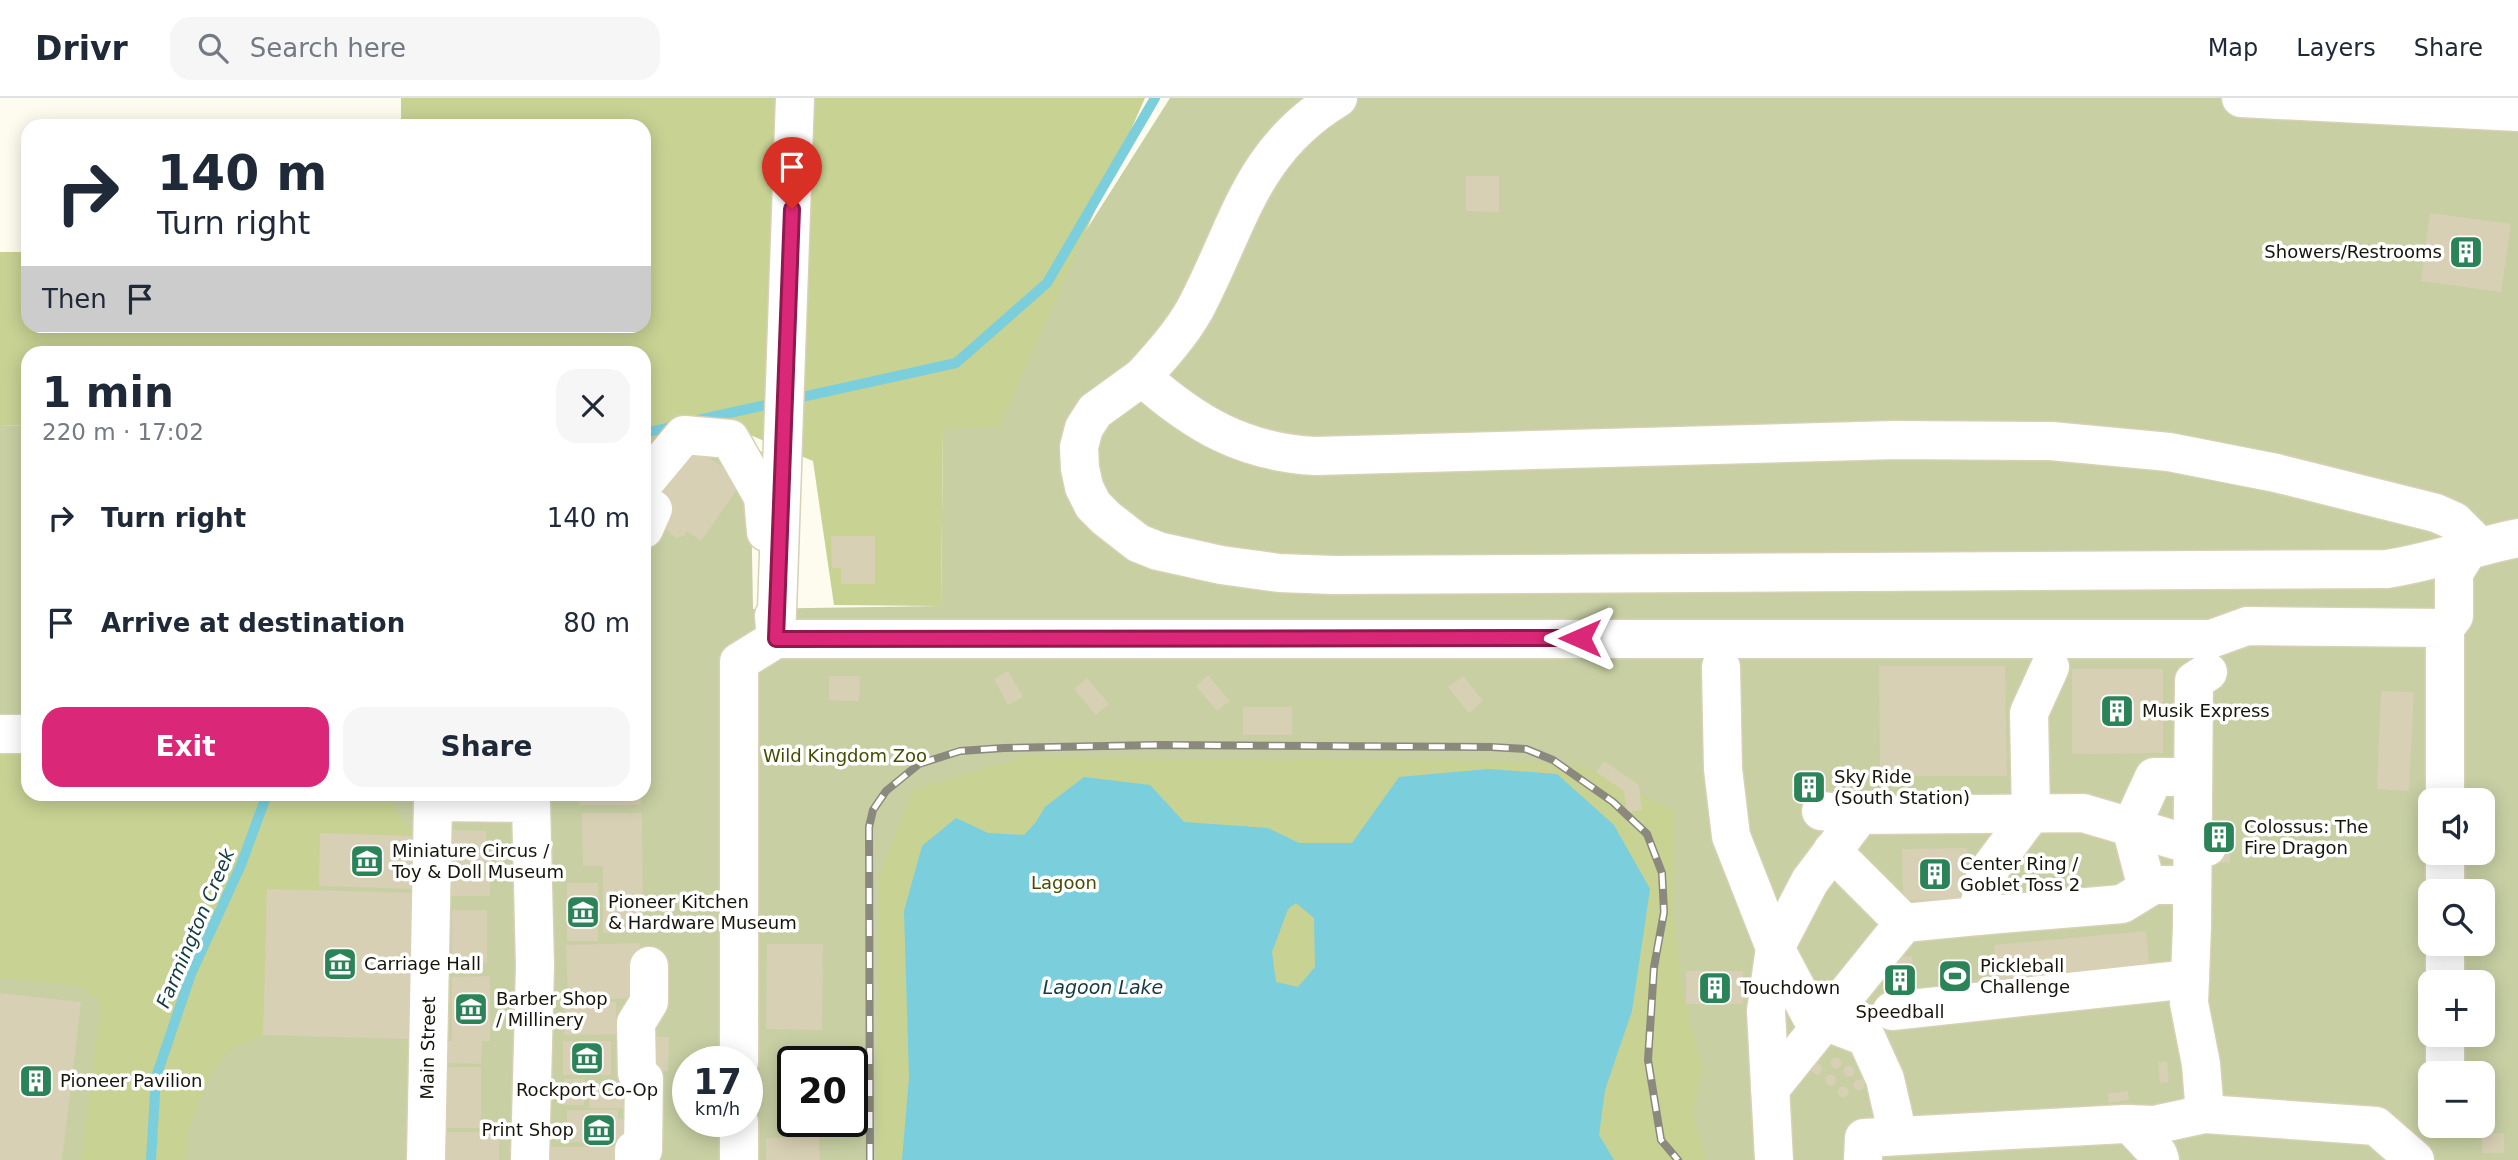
<!DOCTYPE html>
<html lang="en">
<head>
<meta charset="utf-8">
<style>
	body { margin:0; font-family:"DejaVu Sans",sans-serif; background:#f6f6f7; color:#1f2937; height:100vh; display:flex; flex-direction:column; font-size:26px; white-space:nowrap }
	* { box-sizing:border-box; margin:0 }
	p { font-size:23px; color:#747a83 }
	.icon { flex:none; width:38px; height:38px; fill:none; stroke:currentColor; stroke-width:2; stroke-linecap:round; stroke-linejoin:round }
	.map { position:relative; flex:1; overflow:hidden }
	.panel { position:absolute; left:21px; top:248px; width:630px; height:455px; display:flex; flex-direction:column; background:#fff; border-radius:21px; box-shadow:0 4px 18px #0003 }
	.panel>* { flex:none }
	.hud { position:absolute; left:21px; top:21px; width:630px; height:214px; border-radius:21px; box-shadow:0 4px 18px #0003; background:#fff; color:#1f2937; overflow:hidden }
	.controls { position:absolute; left:2418px; top:690px; display:grid; gap:14px }
	.controls a { display:grid; place-items:center; width:77px; height:77px; border-radius:14px; background:#fff; box-shadow:0 4px 18px #0003; font-size:35px }
	.speed { position:absolute; left:672px; top:948px; display:flex; gap:14px; font-size:35px; font-weight:700; text-align:center }
	.speed>* { display:grid; place-content:center; width:91px; height:91px; border-radius:50%; background:#fff; box-shadow:0 4px 18px #0003; line-height:1 }
	.speed small { font-size:18px; font-weight:400 }
	.speed .limit { border:4px solid #111; border-radius:10px; background:#fff; color:#111 }
	.pin { position:absolute; display:grid; place-items:center; width:60px; height:60px; color:#fff; margin:-72px -30px; border-radius:50% 50% 50% 0; rotate:-45deg; box-shadow:0 0 7px #0007 }
	.pin .icon { rotate:45deg }
	.me { position:absolute; width:77px; margin:-38px; rotate:270deg; stroke-linejoin:round; filter:drop-shadow(0 0 5px #0008) }
	.turn { display:flex; align-items:center; gap:24px; height:147px; padding:0 21px; font-size:32px }
	.turn .icon { width:91px; height:91px; stroke-width:2.5 }
	.turn b { display:block; font-size:49px; line-height:60px }
	.then { display:flex; align-items:center; height:66px; padding:0 21px; background:#0003; gap:14px; font-size:26px }
	.round { display:grid; place-items:center; flex:none; width:74px; height:74px; border-radius:21px; background:#f6f6f7 }
	.summary { display:flex; align-items:center; justify-content:space-between; height:119px; padding:0 21px }
	h1 { font-size:42px; font-weight:600; line-height:52px }
	.button { display:flex; gap:14px; margin-top:auto; padding:14px 21px }
	.button a { flex:1; height:80px; border-radius:21px; background:#db2777; color:#fff; font-size:28px; font-weight:600; line-height:80px; text-align:center }
	.button a+a { background:#f6f6f7; color:#1f2937 }
	ul { padding:0; list-style:none }
	li { display:flex; align-items:center; gap:21px; height:105px; padding:0 21px }
	li div { flex:1 }
	li b { display:block; font-size:26px }
	li em { font-style:normal }
	header { display:flex; align-items:center; gap:42px; box-sizing:border-box; height:98px; padding:0 35px; background:#fff; border-bottom:2px solid #e0e1e3 }
	header strong { font-size:33px }
	nav { display:flex; gap:38px; margin-inline-start:auto; font-size:24px }
	.search { width:490px; height:63px; background:#f6f6f7; display:flex; align-items:center; gap:18px; box-sizing:border-box; padding:0 24px; border-radius:21px; color:#747a83; font-size:26px }
	.map>svg:first-child { display:block }
</style>
</head>
<body>
<header>
<strong>Drivr</strong>
<div class="search"><svg class="icon" aria-label="search" viewBox="0 0 24 24"><circle cx="10" cy="10" r="6"/><path d="M15 15l6 6"/></svg>Search here</div>
<nav><a>Map</a><a>Layers</a><a>Share</a></nav>
</header>
<div class="map">
<svg width="2518" height="1062" viewBox="0 0 2518 1062">
	<rect width="100%" height="100%" fill="#fefbef"/>
	<path fill="#c7cfa3" fill-rule="evenodd" d="M1170,0h1348v1062h-2518v-735l28,1v368h616v-356l29,-26 107,48 -29,39 2,110 188,-3 2,-177 40,-36zM2431,702h52v52h-52zM2431,793h52v52h-52zM2431,884h52v52h-52zM688,964h59v60h-59zM793,964h59v60h-59zM2431,975h52v52h-52z"/>
	<path fill="#c7d293" d="M401,0h744l-146,329 -56,2 -2,177 -107,-1 -21,-144 -90,-37 -79,33v-103h-616v72l-28,-1v-173h28v74h616v-200h-243z
		M0,655h28v41l362,1 7,18 19,23 -95,-3 -2,58 -52,-2 -4,146 -36,16 -19,29 -20,53 -2,27h-105l20,-156 -21,-18 -80,-8z
		M1027,658l170,4 116,-1 188,2 82,5 90,44 1,106 7,69 21,85 -9,44 12,46h-91l-15,-25 6,-45 27,-79 18,-122 -36,-64 -215,-48 -47,66h-53l-31,-15 -84,-6 -34,-37 -105,22 -9,15 -12,13 -36,-2 -79,245 -7,82h-24l1,-283 34,-87z
		M1296,805l18,15 1,49 -16,21 -23,-5 -4,-30 16,-44z"/>
	<path fill="#7bcedb" fill-rule="evenodd" d="M1489,671l68,5 57,51 36,64 -18,122 -27,79 -6,45 15,25h-712l7,-82 -5,-167 18,-65 34,-28 32,15 36,2 12,-13 9,-15 39,-30 66,8 34,37 84,6 31,15h53l47,-66zM1296,805l18,15 1,49 -17,20 -22,-5 -4,-30 16,-43z"/>
	<g fill="none" stroke-linecap="round" stroke-linejoin="round">
		<path stroke="#7bcedb" stroke-width="10" d="M698,322l258,-57 91,-80 108,-185
			M644,335l35,-8
			M151,1062l5,-83 35,-103 50,-109 26,-71"/>
	</g>
	<path fill="#d8d0b4" d="M1466,78h33v36l-33,-1z
		M2430,115l81,11 -10,68 -80,-11z
		M686,344l57,39 -42,60 -14,-10 -3,5 -8,2 -9,-8 2,-10 -25,-18z
		M831,438h44v48h-34v-16h-9z
		M1879,568h126l2,110h-127z
		M2072,571h91v84l-91,1z
		M1008,573l15,26 -15,8 -14,-26z
		M1208,577l22,26 -13,10 -21,-25z
		M829,578h31l-1,25 -30,-1z
		M1463,578l20,25 -14,12 -21,-26z
		M1087,580l22,26 -13,11 -22,-26z
		M2381,593l33,1 -5,99 -32,-2z
		M1243,609h49v28h-49z
		M1604,663l35,24 3,25 -15,2 -3,-21 -28,-19z
		M1803,682h13v15h-13z
		M579,696h62v11h-62z
		M582,715h60l1,120h-40v-67h-20z
		M2207,729l23,1v35l-24,-1z
		M452,732l34,1v29h4v36h-42l1,-36h3z
		M320,735l96,3 -1,53 -96,-3z
		M1967,750l1,51 -65,1 -1,-51z
		M567,785h31v58h-31z
		M267,791l149,4 -4,146 -149,-4z
		M452,812h35v53h-35z
		M2146,833l4,45 -152,14 -4,-45z
		M640,845l1,55 -73,2 -2,-55z
		M767,846h56l-1,86 -56,-1z
		M1912,858l4,43 -27,2 -4,-43z
		M1686,873h57v33h-57z
		M490,878v65h-8l-1,23 -38,-1v-22h9v-64z
		M0,895l81,9 -19,158h-62z
		M564,904h52v32l-52,1z
		M642,939h27l-1,34h-26z
		M563,943h48v34h-48z
		M1830.5 965a5.5 5.5 0 1 1 11 0a5.5 5.5 0 1 1-11 0Z
		M2167,963l2,21 -9,1 -2,-21z
		M1811.5 971a5.5 5.5 0 1 1 11 0a5.5 5.5 0 1 1-11 0Z
		M1843.5 973a5.5 5.5 0 1 1 11 0a5.5 5.5 0 1 1-11 0Z
		M442,969h39v61h-40z
		M1825.5 982a5.5 5.5 0 1 1 11 0a5.5 5.5 0 1 1-11 0Z
		M564,981h21l-1,26h-21z
		M1853.5 987a5.5 5.5 0 1 1 11 0a5.5 5.5 0 1 1-11 0Z
		M589,988l50,1v22l-50,-1z
		M1837.5 994a5.5 5.5 0 1 1 11 0a5.5 5.5 0 1 1-11 0Z
		M2128,993l1,9 -20,3 -1,-9z
		M567,1012h51v9h14v23h-65z
		M442,1034h57v28h-57z
		M2482,1035h22v20h-22z
		M819,1039l1,23h-54v-22z
		M548,1049h77l1,13h-78z"/>
	<g fill="none" stroke-linecap="round" stroke-linejoin="round">
		<g stroke="#d8d1b5" stroke-width="41">
			<g id="minor">
				<path d="M795,0l-19,541h1435l36,-13 198,2v172"/>
				<path d="M1338,0c-88,53 -99,128 -143,211 -14,25 -34,47 -53,68 53,47 101,75 173,79l580,-16 156,1 118,11 107,21 160,40 18,8 25,25"/>
				<path d="M2241,0l277,14"/>
				<path d="M1142,279l-47,34 -11,17 -5,19 1,21 4,19 9,18 13,13 32,25 20,8 63,14 58,8 54,2 1054,-6c45,-7 87,-22 131,-31"/>
				<path d="M644,385l40,-48 46,4 33,58 3,35"/>
				<path d="M644,431l9,-20"/>
				<path d="M2445,530l9,-12v-43l15,-24"/>
				<path d="M1721,569l2,102 8,67 44,112 36,68 55,21 19,42 13,57"/>
				<path d="M0,636h28"/>
				<path d="M1821,713l39,4"/>
				<path d="M1832,753l72,72"/>
				<path d="M2445,754v39"/>
				<path d="M2147,790l-16,-61 23,-50h39"/>
				<path d="M1977,818l145,-12 31,-19h39"/>
				<path d="M2445,845v39"/>
				<path d="M1892,913l298,-32"/>
				<path d="M2445,936v39"/>
				<path d="M739,964v-400l37,-23 -2,-23"/>
				<path d="M1770,991l134,-166 73,-7 9,-42 45,-60 -2,-101 21,-46"/>
				<path d="M2205,1016l-4,-50 -12,-61 3,-77 2,-245 14,-9"/>
				<path d="M739,1024v38"/>
				<path d="M2130,1026l28,30 2,6"/>
				<path id="s1" d="M426,1062l7,-358 98,1 4,163 -5,194"/>
				<path d="M634,1062v-10h9l1,-71 -7,-6 -1,-50 13,-21v-36"/>
				<path d="M1774,1062l-8,-149 9,-63 35,-67 50,-66 223,-2 109,32 15,2"/>
				<path d="M1863,1062l1,-22 260,-14 30,1 51,-11 171,12 39,34"/>
			</g>
		</g>
		<use href="#minor" stroke="#fff" stroke-width="38"/>
		<g stroke="#8b887d" stroke-width="8">
			<path id="rail" d="M870,1062l-1,-333 4,-17 13,-19 33,-27 41,-13 44,-3 153,-3 334,2 35,2 27,11 60,42 34,32 15,39 2,39 -10,55 -6,93 13,80 17,20"/>
		</g>
		<use href="#rail" stroke="#fff" stroke-width="5" stroke-dasharray="16" stroke-linecap="butt"/>
	</g>
	<g fill="none" stroke-linecap="round" stroke-linejoin="round">
		<g stroke="#8e194d" stroke-width="18">
			<path id="route" d="M792,111l-16,430 804,-1"/>
		</g>
		<use href="#route" stroke="#db2777" stroke-width="12"/>
	</g>
	<defs>
		<g id="building-square" transform="scale(1.75)"><rect x="-9" y="-9" width="18" height="18" rx="4" fill="#2b8358" stroke="#fff"/><path d="M-4-6H4V6H1V3H-1V6H-4ZM-2.5-4.3h1.7v1.8h-1.7ZM.8-4.3h1.7v1.8H.8ZM-2.5-1h1.7V.8h-1.7ZM.8-1h1.7V.8H.8Z" fill="#fff"/></g>
		<g id="museum-square" transform="scale(1.75)"><rect x="-9" y="-9" width="18" height="18" rx="4" fill="#2b8358" stroke="#fff"/><path d="M0-6L6-3V-2H-6V-3ZM-5-1h2V3h-2ZM-1-1h2V3h-2ZM3-1h2V3H3ZM-6 4H6V6H-6Z" fill="#fff"/></g>
		<g id="stadium-square" transform="scale(1.75)"><rect x="-9" y="-9" width="18" height="18" rx="4" fill="#2b8358" stroke="#fff"/><path d="M0-5a6.5 5 0 1 0 0 10a6.5 5 0 1 0 0-10ZM-3.5-1.8h7v3.6h-7Z" fill="#fff"/></g>
	</defs>
	<g fill-rule="evenodd">
		<use href="#building-square" x="2466" y="154"/>
		<use href="#building-square" x="2117" y="613"/>
		<use href="#building-square" x="1809" y="689"/>
		<use href="#building-square" x="2219" y="739"/>
		<use href="#museum-square" x="367" y="763"/>
		<use href="#building-square" x="1935" y="776"/>
		<use href="#museum-square" x="583" y="814"/>
		<use href="#museum-square" x="340" y="866"/>
		<use href="#stadium-square" x="1955" y="878"/>
		<use href="#building-square" x="1900" y="882"/>
		<use href="#building-square" x="1715" y="890"/>
		<use href="#museum-square" x="471" y="911"/>
		<use href="#museum-square" x="587" y="960"/>
		<use href="#building-square" x="36" y="983"/>
		<use href="#museum-square" x="599" y="1032"/>
	</g>
	<g text-anchor="middle" stroke-width="7" stroke-linejoin="round" paint-order="stroke">
		<g font-size="18" fill="#17140a" stroke="#fff" text-anchor="start">
			<text x="2442" y="160" text-anchor="end">Showers/Restrooms</text>
			<text x="2142" y="619">Musik Express</text>
			<text x="1834" y="685">Sky Ride<tspan x="1834" dy="21">(South Station)</tspan></text>
			<text x="2244" y="735">Colossus: The<tspan x="2244" dy="21">Fire Dragon</tspan></text>
			<text x="392" y="759">Miniature Circus /<tspan x="392" dy="21">Toy &amp; Doll Museum</tspan></text>
			<text x="1960" y="772">Center Ring /<tspan x="1960" dy="21">Goblet Toss 2</tspan></text>
			<text x="608" y="810">Pioneer Kitchen<tspan x="608" dy="21">&amp; Hardware Museum</tspan></text>
			<text x="364" y="872">Carriage Hall</text>
			<text x="1980" y="874">Pickleball<tspan x="1980" dy="21">Challenge</tspan></text>
			<text x="1740" y="896">Touchdown</text>
			<text x="496" y="907">Barber Shop<tspan x="496" dy="21">/ Millinery</tspan></text>
			<text x="1900" y="920" text-anchor="middle">Speedball</text>
			<text x="60" y="989">Pioneer Pavilion</text>
			<text x="587" y="998" text-anchor="middle">Rockport Co-Op</text>
			<text x="574" y="1038" text-anchor="end">Print Shop</text>
		</g>
		<g font-size="18" fill="#464d02" stroke="#fff">
			<text x="845" y="664">Wild Kingdom Zoo</text>
			<text x="1064" y="791">Lagoon</text>
		</g>
		<g font-size="18" fill="#17140a" stroke="#fff">
			<text dy="6" stroke="none"><textPath href="#s1" startOffset="112">Main Street</textPath></text>
		</g>
		<g font-size="19" font-style="italic" fill="#133b41" stroke="#fff">
			<text transform="translate(195 830) rotate(-67)" y="7">Farmington Creek</text>
			<text x="1103" y="896">Lagoon Lake</text>
		</g>
	</g>
</svg>
<div class="controls">
<a><svg class="icon" aria-label="sound" viewBox="0 0 24 24"><path d="M4 9h4l5-4v14l-5-4H4zM17 9q2 3 0 6"/></svg></a>
<a><svg class="icon" aria-label="search" viewBox="0 0 24 24"><circle cx="10" cy="10" r="6"/><path d="M15 15l6 6"/></svg></a>
<a>+</a>
<a>−</a>
</div>
<div class="speed"><div>17<small>km/h</small></div><div class="limit">20</div></div>
<div class="pin" style="left:792px;top:111px;background:#d93025"><svg class="icon" aria-label="arrive" viewBox="0 0 24 24"><path d="M6 21V4h12l-3 4 3 4H6"/></svg></div>
<svg class="me" style="left:1580px;top:540px" viewBox="-20 -20 40 40"><path d="M0-17L14 15 0 8-14 15z" fill="#db2777" stroke="#fff" stroke-width="4"/></svg>
<div class="hud">
<div class="turn"><svg class="icon" aria-label="right" viewBox="0 0 24 24"><path d="M7 20v-9h11M14 6l5 5-5 5"/></svg><div><b>140 m</b>Turn right</div></div>
<div class="then">Then<svg class="icon" aria-label="arrive" viewBox="0 0 24 24"><path d="M6 21V4h12l-3 4 3 4H6"/></svg></div>
</div>
<section class="panel">
<div class="summary"><div><h1>1 min</h1><p>220 m · 17:02</p></div><a class="round"><svg class="icon" aria-label="close" viewBox="0 0 24 24"><path d="M6 6l12 12M18 6L6 18"/></svg></a></div>
<ul>
<li><svg class="icon" aria-label="right" viewBox="0 0 24 24"><path d="M7 20v-9h11M14 6l5 5-5 5"/></svg><div><b>Turn right</b></div><em>140 m</em></li>
<li><svg class="icon" aria-label="arrive" viewBox="0 0 24 24"><path d="M6 21V4h12l-3 4 3 4H6"/></svg><div><b>Arrive at destination</b></div><em>80 m</em></li>
</ul>
<div class="button"><a>Exit</a><a>Share</a></div>
</section>
</div>
</body>
</html>
